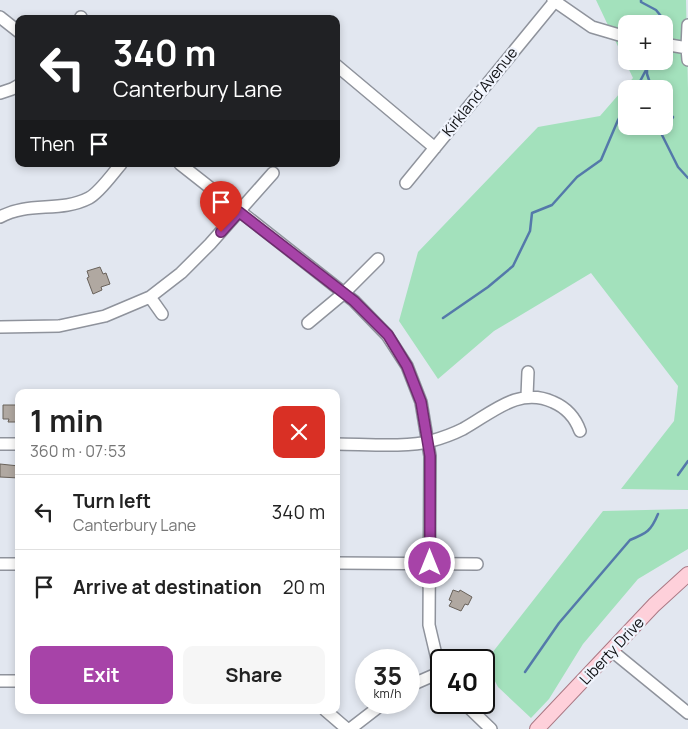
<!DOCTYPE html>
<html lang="en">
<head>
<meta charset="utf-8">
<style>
	body { margin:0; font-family:Manrope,sans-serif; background:#f6f6f6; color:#222; height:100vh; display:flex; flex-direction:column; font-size:19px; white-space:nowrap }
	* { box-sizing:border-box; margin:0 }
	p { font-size:16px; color:#767676 }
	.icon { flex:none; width:28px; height:28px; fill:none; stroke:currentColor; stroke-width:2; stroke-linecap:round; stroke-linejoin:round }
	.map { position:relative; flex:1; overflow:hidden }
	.sheet { position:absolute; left:15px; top:389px; width:325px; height:325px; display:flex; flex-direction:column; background:#fff; border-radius:10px; box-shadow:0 2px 8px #0003 }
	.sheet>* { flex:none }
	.banner { position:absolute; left:15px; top:15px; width:325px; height:152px; border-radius:10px; box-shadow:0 2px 8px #0003; background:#202124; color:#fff; overflow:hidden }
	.buttons { position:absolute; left:618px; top:15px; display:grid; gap:10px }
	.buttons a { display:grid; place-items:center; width:55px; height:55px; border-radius:10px; background:#fff; box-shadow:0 2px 8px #0003; font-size:25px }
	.speed { position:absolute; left:355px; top:649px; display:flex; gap:10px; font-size:25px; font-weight:700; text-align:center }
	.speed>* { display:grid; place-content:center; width:65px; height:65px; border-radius:50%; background:#fff; box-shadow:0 2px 8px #0003; line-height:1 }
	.speed small { font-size:12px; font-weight:400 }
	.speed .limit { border:2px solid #111; border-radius:8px; background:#fff; color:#111 }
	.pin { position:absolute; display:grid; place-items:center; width:42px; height:42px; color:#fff; margin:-51px -21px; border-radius:50% 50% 50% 0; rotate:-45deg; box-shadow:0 0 5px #0007 }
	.pin .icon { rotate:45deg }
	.me { position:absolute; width:55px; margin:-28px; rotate:0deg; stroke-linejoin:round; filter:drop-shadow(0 0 4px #0008) }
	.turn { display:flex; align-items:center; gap:18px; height:105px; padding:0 15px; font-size:22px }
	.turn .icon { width:65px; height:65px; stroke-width:2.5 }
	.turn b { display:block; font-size:35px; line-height:42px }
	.then { display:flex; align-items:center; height:48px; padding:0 15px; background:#0003; gap:10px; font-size:19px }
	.round { display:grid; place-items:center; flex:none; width:52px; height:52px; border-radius:10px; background:#f6f6f6 }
	.head { display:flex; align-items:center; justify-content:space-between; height:85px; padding:0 15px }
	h1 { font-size:30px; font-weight:700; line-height:38px }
	.primary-button { display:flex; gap:10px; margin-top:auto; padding:10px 15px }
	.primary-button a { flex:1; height:58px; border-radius:10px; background:#a743a8; color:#fff; font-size:20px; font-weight:700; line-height:58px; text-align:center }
	.primary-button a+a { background:#f6f6f6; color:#222 }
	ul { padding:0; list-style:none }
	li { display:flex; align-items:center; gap:15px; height:75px; padding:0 15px; border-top:1px solid #e0e0e0 }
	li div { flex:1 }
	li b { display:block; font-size:19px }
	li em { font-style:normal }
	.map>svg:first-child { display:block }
</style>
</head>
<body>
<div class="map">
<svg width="688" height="729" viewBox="0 0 688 729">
	<rect width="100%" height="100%" fill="#e2e7f0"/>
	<path fill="#a3e1bc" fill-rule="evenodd" d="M596,0h90l2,89v401l-67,-1 53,-68 4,-35 -87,-113 -97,58 -56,48 -39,-58 19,-69 120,-125 62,-11 33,-38zM626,24h38v37h-38zM626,89h38v37h-38z
		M688,509v40l-50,30 -55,65 -34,55 -18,19 -33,-31 -13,-25 118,-151z"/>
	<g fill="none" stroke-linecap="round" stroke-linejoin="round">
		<path stroke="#5479aa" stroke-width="2.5" d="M641,0v2l15,8 9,11 -2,3
			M647,61v13l5,15
			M636,89l11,-21
			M664,110l9,7 -11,18 16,32 10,11
			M443,318l45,-31 25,-21 17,-35 2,-18 20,-8 25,-28 24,-17 17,-40 8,-15
			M678,475l10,-14
			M525,672l34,-49 71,-83c17,-7 21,-9 28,-26"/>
	</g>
	<path fill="#b0a8a1" stroke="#69625b" d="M100,267l3,7 3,-1 4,11 -9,3 1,3 -9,4 -6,-16 2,-1 -2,-6z
		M3,405h16v17h-11l1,-3h-6z
		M0,464l19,2v12l-19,-1z
		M453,590l6,2 1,-2 12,7 -4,8 -3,-1 -4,7 -12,-5 3,-5 -3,-1z"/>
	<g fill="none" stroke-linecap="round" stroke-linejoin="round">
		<g stroke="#8f939c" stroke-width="14">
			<path id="minor" d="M553,0l39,27 34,10
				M0,17l19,15
				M80,19l1,-2
				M688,25l-1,23 1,12
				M664,44l23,4
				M336,65l99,83
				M0,93l12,-4 7,-4
				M180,164l174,137 33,34 20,31 14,36 9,54 -1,169 8,34 4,9
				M406,183l149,-182
				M0,217c29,-16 60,-4 89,-19 11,-6 24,-25 32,-34
				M150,297l12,17
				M308,323l36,-30 34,-34
				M0,327l59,-1 46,-10 45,-19 31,-24 29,-29 63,-71
				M527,396l1,-24
				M0,444h19
				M336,444c27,0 71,4 95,-3 11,-3 22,-7 32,-12 29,-16 56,-43 90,-27 14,6 22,15 27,29
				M336,563l141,1
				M0,564h19
				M612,651l76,62
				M0,681h19
				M409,686l32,-14
				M463,702l28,27
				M325,710l22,19
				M350,729l35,-27"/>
		</g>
		<g stroke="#aa7884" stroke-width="16">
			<path id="major" d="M537,729l117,-124 34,-31"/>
		</g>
		<use href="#minor" stroke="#fff" stroke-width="11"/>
		<use href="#major" stroke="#fed0da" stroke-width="14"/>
	</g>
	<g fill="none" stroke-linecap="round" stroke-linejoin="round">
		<g stroke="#6d2c6d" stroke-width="12">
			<path id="route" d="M221,232l18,-20 115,89 34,34 19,31 14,36 9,54v107"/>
		</g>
		<use href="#route" stroke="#a743a8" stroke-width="9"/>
	</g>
	<g text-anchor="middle" stroke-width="4.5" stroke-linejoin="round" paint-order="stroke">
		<g font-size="15" fill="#101114" stroke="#f0f4fd">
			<text transform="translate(480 92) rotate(-51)" y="5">Kirkland Avenue</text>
			<text transform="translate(612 651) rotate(-47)" y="5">Liberty Drive</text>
		</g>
	</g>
</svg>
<div class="buttons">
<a>+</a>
<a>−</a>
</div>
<div class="speed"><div>35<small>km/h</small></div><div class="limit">40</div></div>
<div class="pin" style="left:221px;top:232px;background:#d93025"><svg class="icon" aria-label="arrive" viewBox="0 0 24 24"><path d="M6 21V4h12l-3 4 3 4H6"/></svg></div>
<svg class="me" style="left:430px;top:563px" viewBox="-20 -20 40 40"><circle r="17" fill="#a743a8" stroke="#fff" stroke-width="3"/><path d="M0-11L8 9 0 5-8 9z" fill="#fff"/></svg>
<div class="banner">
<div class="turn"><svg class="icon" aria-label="left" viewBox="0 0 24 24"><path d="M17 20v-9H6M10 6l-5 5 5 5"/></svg><div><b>340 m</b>Canterbury Lane</div></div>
<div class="then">Then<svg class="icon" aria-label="arrive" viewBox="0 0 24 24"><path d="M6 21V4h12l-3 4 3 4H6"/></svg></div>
</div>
<section class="sheet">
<div class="head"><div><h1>1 min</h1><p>360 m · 07:53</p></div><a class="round" style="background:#d93025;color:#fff"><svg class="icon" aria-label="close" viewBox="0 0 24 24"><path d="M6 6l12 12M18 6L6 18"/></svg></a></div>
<ul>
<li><svg class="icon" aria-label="left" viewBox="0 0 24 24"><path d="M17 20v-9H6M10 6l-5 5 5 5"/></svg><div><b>Turn left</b><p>Canterbury Lane</p></div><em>340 m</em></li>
<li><svg class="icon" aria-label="arrive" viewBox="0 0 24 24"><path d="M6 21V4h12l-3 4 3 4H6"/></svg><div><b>Arrive at destination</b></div><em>20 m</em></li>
</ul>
<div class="primary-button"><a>Exit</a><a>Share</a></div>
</section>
</div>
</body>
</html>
